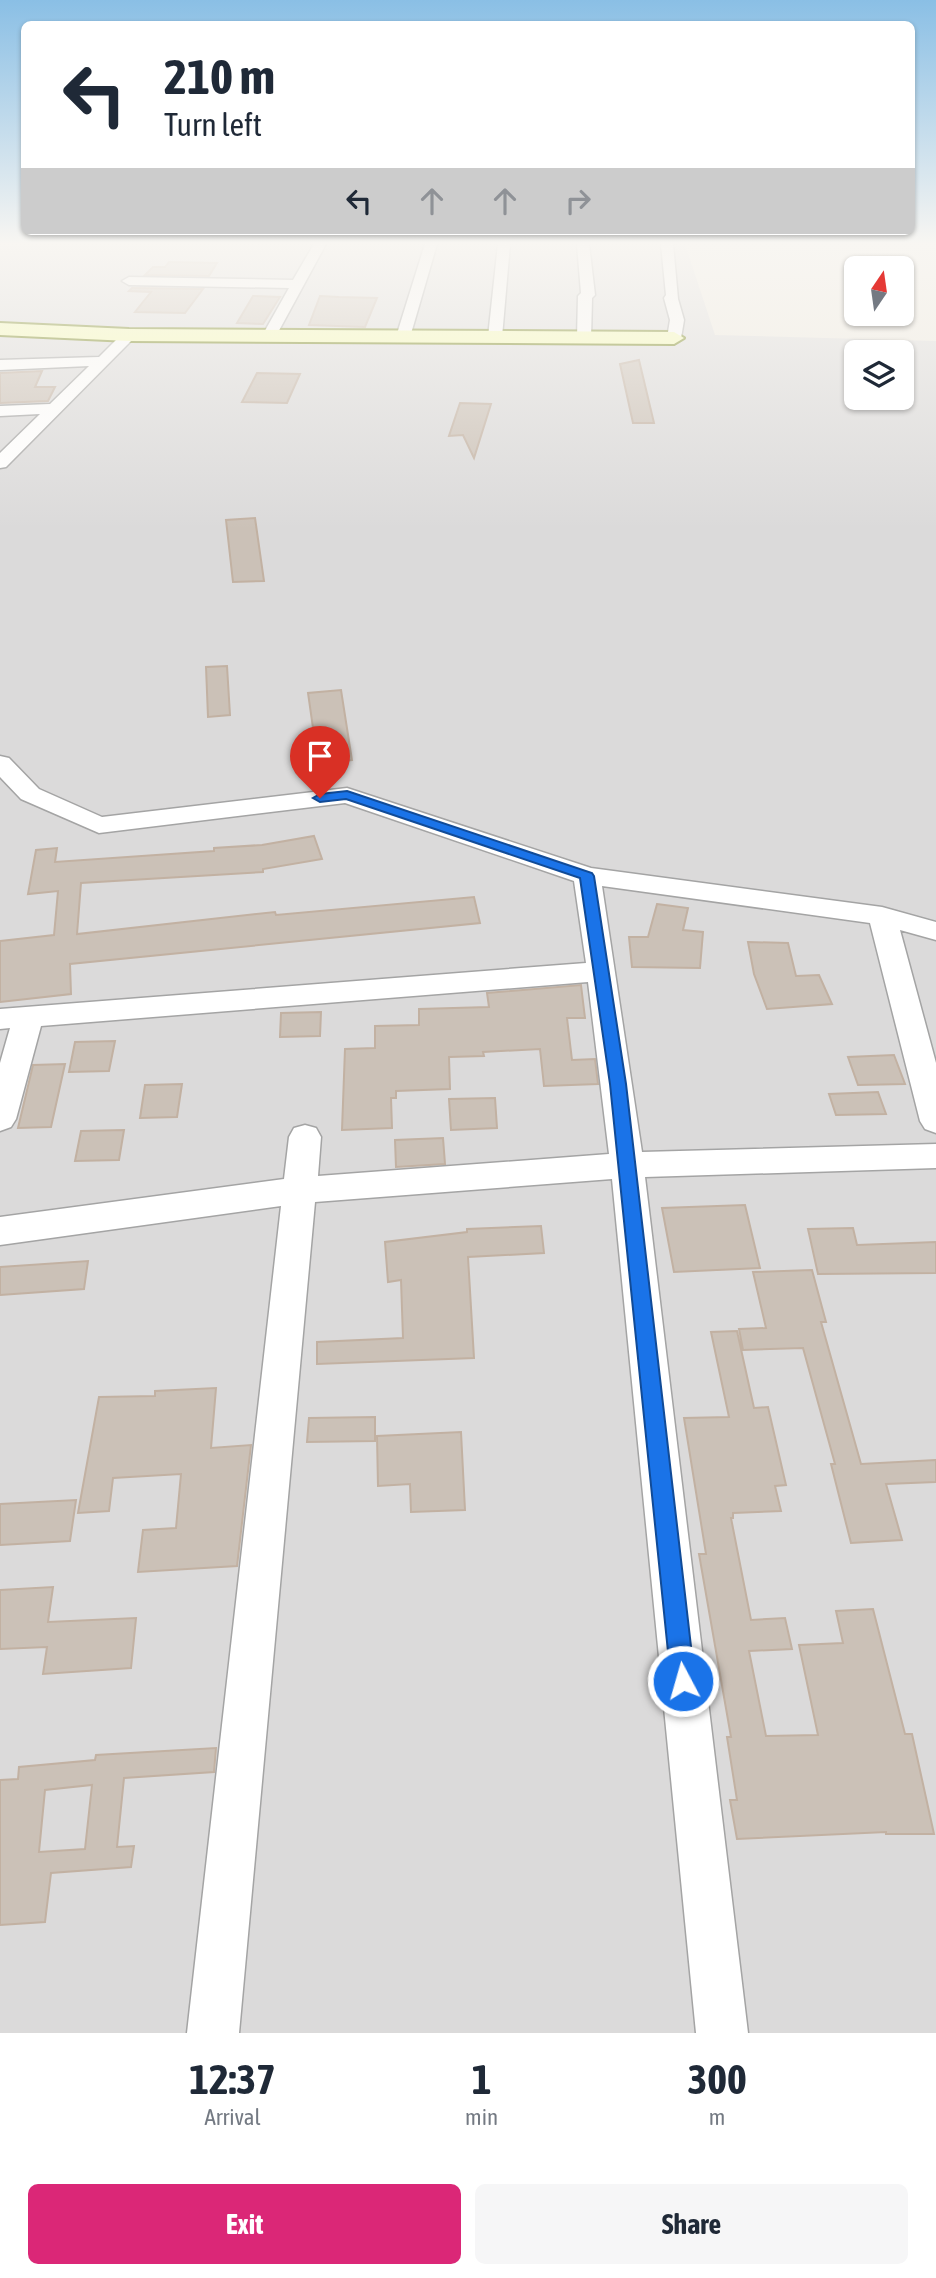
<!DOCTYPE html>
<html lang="en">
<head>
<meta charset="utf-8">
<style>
	body { margin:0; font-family:"Asap Condensed",sans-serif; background:#f6f6f7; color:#1f2937; height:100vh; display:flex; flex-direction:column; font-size:26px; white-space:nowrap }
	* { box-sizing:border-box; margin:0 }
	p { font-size:23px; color:#747a83 }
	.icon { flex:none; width:38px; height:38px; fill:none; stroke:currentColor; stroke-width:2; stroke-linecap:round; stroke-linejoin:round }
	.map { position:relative; height:2033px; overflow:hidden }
	.panel { display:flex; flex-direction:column; background:#fff; flex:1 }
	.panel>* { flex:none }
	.top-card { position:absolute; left:21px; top:21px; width:894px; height:214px; border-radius:10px; box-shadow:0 2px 5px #0004; background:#fff; color:#1f2937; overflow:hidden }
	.needle { width:46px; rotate:13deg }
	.tools { position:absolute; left:844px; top:256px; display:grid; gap:14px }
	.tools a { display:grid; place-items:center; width:70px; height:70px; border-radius:10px; background:#fff; box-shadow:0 2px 5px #0004; font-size:35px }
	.pin { position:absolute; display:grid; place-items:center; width:60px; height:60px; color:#fff; margin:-72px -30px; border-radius:50% 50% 50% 0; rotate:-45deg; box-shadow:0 0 7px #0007 }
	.pin .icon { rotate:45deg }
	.me { position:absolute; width:77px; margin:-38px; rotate:354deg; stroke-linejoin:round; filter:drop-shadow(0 0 5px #0008) }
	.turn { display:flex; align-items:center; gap:24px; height:147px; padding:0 28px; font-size:32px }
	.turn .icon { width:91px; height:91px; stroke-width:2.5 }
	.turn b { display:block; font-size:49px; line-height:60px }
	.lanes { display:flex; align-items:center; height:66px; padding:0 28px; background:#0003; justify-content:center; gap:35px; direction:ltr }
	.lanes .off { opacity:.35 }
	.eta { display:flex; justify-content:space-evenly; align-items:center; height:119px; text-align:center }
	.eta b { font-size:42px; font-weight:700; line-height:49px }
	.cta { display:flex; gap:14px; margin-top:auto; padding:14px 28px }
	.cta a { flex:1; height:80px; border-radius:10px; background:#db2777; color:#fff; font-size:28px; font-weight:700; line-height:80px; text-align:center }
	.cta a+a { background:#f6f6f7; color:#1f2937 }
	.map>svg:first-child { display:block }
</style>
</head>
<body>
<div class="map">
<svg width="936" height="2033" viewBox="0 0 936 2033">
	<rect width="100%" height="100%" fill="#efebe1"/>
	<path fill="#dbdada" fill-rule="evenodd" d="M0,244h685l30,91 221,6v1692h-936zM856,352h45v45h-45z"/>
	<path fill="#cbc1b7" stroke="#c2b1a2" stroke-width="2" fill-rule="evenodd" d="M169,262l48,1 -8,13 -64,-1 8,-8h12z
		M132,288l71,1 -18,24 -50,-1 16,-20 -22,-1z
		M253,296l27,1 -17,27 -26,-1z
		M320,296l19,1 38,1 -12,29 -56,-2z
		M639,360l15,63h-21l-13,-59z
		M42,371l-7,16h20l-7,14 -48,2v-30z
		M257,373l43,1 -13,29 -45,-1z
		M460,403l31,1 -17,54 -11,-23 -14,1z
		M255,518l9,63 -31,1 -7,-62z
		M227,666l3,49 -22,2 -2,-50z
		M341,690l11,70 -34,3 -10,-70z
		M314,836l8,23 -59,10v3l-182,11 -4,51 198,-22 1,3 198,-18 6,26 -410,41 1,30 -71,8v-61l54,-6 4,-44 -30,3 8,-44 21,-2 -2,14 159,-11v-3l48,-3z
		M657,904l31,4 -5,22 20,2 -3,36 -68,-1 -3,-30h19z
		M748,942l40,1 8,33 23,-1 13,29 -65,5 -13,-35z
		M581,985l4,33h-18l5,42 23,-1 3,25 -54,2 -4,-37 -57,3 1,4 -35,1 1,32 -54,2v7h-5l1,30 -50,2 3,-81 30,-1v-22l44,-1v-16l70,-2 -2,-14z
		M321,1012l-1,24 -40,1 1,-24z
		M115,1041l-6,30 -40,1 6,-30z
		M894,1055l11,29 -47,1 -10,-28z
		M65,1064l-14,63 -33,1 15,-63z
		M182,1084l-5,33 -37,1 5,-33z
		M878,1092l8,22 -50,1 -7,-21z
		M495,1098l2,30 -46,2 -2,-31z
		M124,1130l-5,30 -44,1 6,-30z
		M443,1138l2,26 -49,3 -1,-27z
		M745,1205l15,63 -86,4 -12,-64z
		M541,1226l3,27 -76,4 6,101 -157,6v-22l86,-4 -2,-58 -13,2 -3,-40 82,-10v-3z
		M853,1228l4,17 79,-3v31l-118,1 -10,-45z
		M88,1261l-4,28 -84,6v-28z
		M812,1270l14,52h-5l40,142 75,-4v22l-50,2 16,56 -51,3 -20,-79h4l-32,-116 -60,2 -4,-21 27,-1 -13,-56z
		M737,1331l17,77 14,-1 18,78 -11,1 6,25 -48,2v5h-2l20,102 34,-2 7,31 -43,2 17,85 52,-1 -19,-90 44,-2 -7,-32 37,-2 32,125h7l22,100h-48v-2l-149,7 -7,-39h7l-10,-63h4l-32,-183h7l-22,-136 45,-1 -18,-85z
		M216,1388l-5,60 40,-3 -14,121 -99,6 5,-42 33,-2 5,-54 -68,4 -4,33 -31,2 21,-116 56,-1v-5z
		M375,1417v24l-68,1 2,-24z
		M461,1432l4,78 -54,2 -1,-28 -32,2 -1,-50z
		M76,1500l-6,41 -70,4v-41z
		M53,1587l-5,35 88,-4 -5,50 -88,6 4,-27 -47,2v-59z
		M216,1748l-2,24 -90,6 -7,69 17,-1 -3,21 -80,6 -6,49 -45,3v-145l18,-1 1,-12 76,-7 1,-5zM92,1785l-7,64 -46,3 6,-62z"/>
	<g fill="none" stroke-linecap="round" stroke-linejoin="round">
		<g stroke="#a4a4a4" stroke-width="3">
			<path id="street" d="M314,244h12l-50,92 -7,4 -7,-4 27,-48 -160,-3 -7,-4 7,-4 164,3z
				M425,244h12l-27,93 -7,4 -5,-1 -2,-3z
				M498,244h12l-8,93 -7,4 -7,-4z
				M577,244h12l6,51 -3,3 -1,40 -7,4 -7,-4 1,-42 3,-3z
				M661,244h12l5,55 6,21 -3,18 -7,4 -7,-4 3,-18 -6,-22 2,-3z
				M129,331l7,4 -2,3 -128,129 -6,1v-15l40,-39 -40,2v-10l50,-2 39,-38 -89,4v-10l99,-3 25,-25z
				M0,756l9,2 30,31 63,28 245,-29 244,80 291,39 54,15v18l-36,-10 36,133v70l-11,-4 -5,-8 -50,-198 -268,-37 40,266 294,-8v24l-291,9 103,856h-52l-84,-854 -297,23 -76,831h-52l94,-827 -281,39v-28l284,-38 5,-42 5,-9 11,-3 11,3 5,9 -3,39 291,-22 -21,-172 -547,44 -25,93 -5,8 -11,4v-68l10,-35 -10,1v-20l586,-46 -12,-82 -229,-78 -246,30 -78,-34 -21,-22z"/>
		</g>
		<g stroke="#687800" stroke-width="4">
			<path id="secondary" d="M0,323l129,6 545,3 10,6 -10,6 -545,-3 -129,-6z"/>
		</g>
		<use href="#street" fill="#fff" fill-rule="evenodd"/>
		<use href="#secondary" fill="#f9ffb0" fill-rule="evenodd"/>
	</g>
	<linearGradient id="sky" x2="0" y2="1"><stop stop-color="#8abfe5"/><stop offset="0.46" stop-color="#f8f6f2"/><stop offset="1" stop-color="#f8f6f2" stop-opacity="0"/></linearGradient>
	<rect width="936" height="529" fill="url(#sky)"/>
	<path fill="#1a73e8" stroke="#114b97" stroke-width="2" d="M347,791l245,82 2,3 32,208 69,597 -4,8 -8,3 -9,-3 -3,-8 -61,-597 -30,-206 -234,-79 -26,3 -7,-4 7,-4z"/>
</svg>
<div class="tools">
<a><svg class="needle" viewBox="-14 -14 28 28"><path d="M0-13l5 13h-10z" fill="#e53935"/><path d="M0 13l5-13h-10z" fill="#747a83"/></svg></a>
<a><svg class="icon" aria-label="layers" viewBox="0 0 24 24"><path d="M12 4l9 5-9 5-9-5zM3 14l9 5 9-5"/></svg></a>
</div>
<div class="pin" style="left:320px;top:798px;background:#d93025"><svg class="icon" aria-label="arrive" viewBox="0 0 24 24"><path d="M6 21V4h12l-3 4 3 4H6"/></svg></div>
<svg class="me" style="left:683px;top:1681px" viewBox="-20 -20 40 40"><circle r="17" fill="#1a73e8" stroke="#fff" stroke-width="3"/><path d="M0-11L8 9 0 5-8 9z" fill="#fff"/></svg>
<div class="top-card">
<div class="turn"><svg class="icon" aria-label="left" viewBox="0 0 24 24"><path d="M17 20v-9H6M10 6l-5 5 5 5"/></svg><div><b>210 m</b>Turn left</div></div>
<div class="lanes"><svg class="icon" aria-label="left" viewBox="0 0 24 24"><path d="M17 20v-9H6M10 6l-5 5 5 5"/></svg><svg class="icon off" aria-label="ahead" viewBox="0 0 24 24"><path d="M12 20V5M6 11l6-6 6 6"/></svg><svg class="icon off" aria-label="ahead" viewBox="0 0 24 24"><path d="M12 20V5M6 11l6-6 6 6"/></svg><svg class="icon off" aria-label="right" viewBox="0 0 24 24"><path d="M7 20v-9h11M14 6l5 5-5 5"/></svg></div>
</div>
</div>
<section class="panel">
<div class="eta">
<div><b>12:37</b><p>Arrival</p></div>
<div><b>1</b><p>min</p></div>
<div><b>300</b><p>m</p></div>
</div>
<div class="cta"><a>Exit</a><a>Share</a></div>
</section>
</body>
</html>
